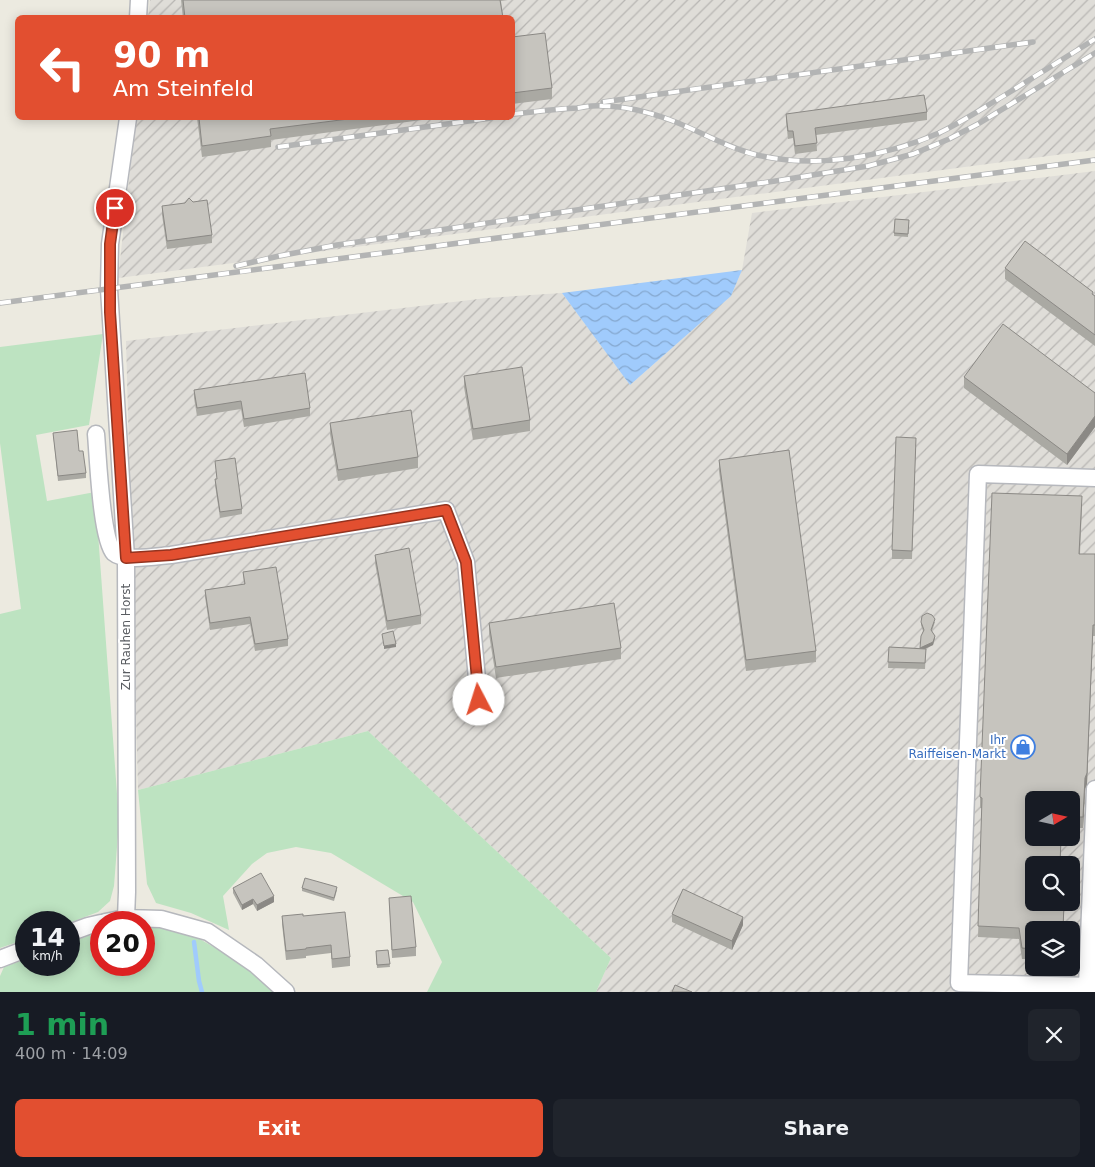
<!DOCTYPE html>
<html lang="en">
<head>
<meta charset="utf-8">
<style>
	body { margin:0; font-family:"DejaVu Sans",sans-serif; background:#20242c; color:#f1f3f6; height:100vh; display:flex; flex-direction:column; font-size:19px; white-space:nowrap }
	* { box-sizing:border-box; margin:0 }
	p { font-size:16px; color:#9ea1a6 }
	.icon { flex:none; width:28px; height:28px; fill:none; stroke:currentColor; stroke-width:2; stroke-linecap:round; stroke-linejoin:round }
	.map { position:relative; height:992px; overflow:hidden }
	.drawer { display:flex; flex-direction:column; background:#171b24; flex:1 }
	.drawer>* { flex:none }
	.hud { position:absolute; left:15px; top:15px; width:500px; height:105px; border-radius:8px; box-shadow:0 2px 12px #0003; background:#e24f30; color:#fff; overflow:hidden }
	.needle { width:32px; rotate:81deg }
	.fabs { position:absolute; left:1025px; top:791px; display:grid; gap:10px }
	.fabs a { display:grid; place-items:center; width:55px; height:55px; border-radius:8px; background:#171b24; box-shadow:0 2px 12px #0003; font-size:25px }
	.speed { position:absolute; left:15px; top:911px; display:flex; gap:10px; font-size:25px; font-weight:700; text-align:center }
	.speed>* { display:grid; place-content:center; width:65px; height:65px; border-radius:50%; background:#171b24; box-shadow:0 2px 12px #0003; line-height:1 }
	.speed small { font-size:12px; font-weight:400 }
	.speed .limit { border:8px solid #d22; background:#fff; color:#111 }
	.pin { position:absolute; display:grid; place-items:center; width:42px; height:42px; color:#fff; margin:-21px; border:2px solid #fff; border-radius:50%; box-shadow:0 1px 5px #0007 }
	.me { position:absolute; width:55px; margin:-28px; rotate:355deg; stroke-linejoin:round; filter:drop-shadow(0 0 4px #0008) }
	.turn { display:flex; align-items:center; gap:18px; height:105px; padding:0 15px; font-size:22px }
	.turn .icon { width:65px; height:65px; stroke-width:2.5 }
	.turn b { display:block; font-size:35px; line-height:42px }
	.round { display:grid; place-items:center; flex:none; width:52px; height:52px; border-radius:8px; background:#20242c }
	.overview { display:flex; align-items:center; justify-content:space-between; height:85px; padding:0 15px }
	h1 { font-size:30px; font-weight:800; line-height:38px; color:#1e9e55 }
	.cta { display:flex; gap:10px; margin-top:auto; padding:10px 15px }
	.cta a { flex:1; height:58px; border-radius:8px; background:#e24f30; color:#fff; font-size:20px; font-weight:800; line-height:58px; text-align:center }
	.cta a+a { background:#20242c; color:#f1f3f6 }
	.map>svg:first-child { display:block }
</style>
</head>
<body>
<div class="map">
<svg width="1095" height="992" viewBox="0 0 1095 992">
	<defs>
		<pattern id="industrial-furrows" width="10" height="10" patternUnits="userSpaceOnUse" patternTransform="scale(1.25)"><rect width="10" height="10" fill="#dfddd8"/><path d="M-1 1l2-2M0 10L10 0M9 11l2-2" fill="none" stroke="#b8b6b3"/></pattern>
		<pattern id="water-waves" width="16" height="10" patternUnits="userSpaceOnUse" patternTransform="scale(1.25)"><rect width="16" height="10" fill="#a0cbfc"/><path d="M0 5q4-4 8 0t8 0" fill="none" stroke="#85a8cf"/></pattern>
	</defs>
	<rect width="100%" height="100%" fill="#eceae0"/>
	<path fill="url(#industrial-furrows)" fill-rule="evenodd" d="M150,0h945v150l-977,128 18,-160h376v-100l-364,-1z
		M1095,171v821h-499l15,-34 -243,-227 -230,59 -12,-449 361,-43 75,-5 68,92 101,-89 11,-26 10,-57zM1034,800h37v38h-37zM1034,865h37v37h-37zM1034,930h37v38h-37z"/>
	<path fill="#bde3c1" d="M103,334l-14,91 -53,10 11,66 48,-9 24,329 -5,65 -4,15 -12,11 -29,11 -43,-1v17l-26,9v-334l21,-5 -21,-166v-96z
		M368,731l243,227 -15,34h-169l15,-30 -29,-60 -82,-49 -35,-6 -29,6 -15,11 -29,32 6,34 -38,-17 -35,-10 -9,-19 -9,-94z
		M156,927l42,11 45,26 32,28h-275v-16l4,-9 22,-8v6h43v-22l27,-10h5v32h43v-37z"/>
	<path fill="url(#water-waves)" d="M742,270l-11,26 -101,89 -68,-92z"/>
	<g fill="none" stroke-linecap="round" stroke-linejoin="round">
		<path stroke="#a0cbfc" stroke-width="4.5" d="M194,942l5,39 3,11"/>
		<g stroke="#b6b8bd" stroke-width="19">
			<path id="minor" d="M138,18l1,-18
				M96,434c2,22 5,105 18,119 10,9 44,3 57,2l275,-45 20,52 13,138
				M1095,478l-117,-4 -19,509 136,3
				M126,918l1,-26 -1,-334 -17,-269 1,-45 18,-126
				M105,922l21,-4 35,1 47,13 48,33 30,27
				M69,933l19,-7 13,-3
				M0,959l26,-10
				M1087,986l8,-197"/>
		</g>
		<use href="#minor" stroke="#fff" stroke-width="16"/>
		<g stroke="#b3b4b4" stroke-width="5.5">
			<path id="rail" d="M603,102l430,-60
				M512,114c22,-2 43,-5 65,-6 8,-1 17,-3 26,-2 22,0 49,7 70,15 29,11 54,27 84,34 59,14 127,2 182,-22 23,-11 44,-25 66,-38 30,-19 60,-37 90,-56
				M278,147l213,-29
				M236,266l43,-10 58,-11 445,-65 86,-14 45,-12 36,-15 29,-15 117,-71
				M0,303l1095,-143"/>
		</g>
		<use href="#rail" stroke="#fff" stroke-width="4" stroke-dasharray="11" stroke-linecap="butt"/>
	</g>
	<path fill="#aaa9a3" d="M181,0h327l-7,1 2,17h-320z
		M512,37l40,51v11l-40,5z
		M927,112v8l-111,15 1,16 -22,3 -2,-16 -5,1 -2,-18v-7z
		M197,118h240l-166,22v7l-69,10z
		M162,206l50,29v8l-45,6 -5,-34z
		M895,219l14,1 -1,17 -14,-1z
		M1005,268l88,27 2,1v50l-90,-67z
		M464,376l66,44v11l-57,9 -9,-53z
		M964,377l131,16v34l-28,38 -103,-77z
		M194,390l116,18v8l-66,11 -3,-18 -44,7 -3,-18z
		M330,423l88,34v11l-80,13 -8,-47z
		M53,433l26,18 7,22v5l-28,3z
		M916,438l-4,121h-20v-9z
		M719,460l97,191v11l-70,9 -27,-200z
		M215,461l27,48v5l-22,4 -5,-33v-6h2z
		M1082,506l-2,48h15v82h-2l-6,148 -2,5 -2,39h-12v-28l-37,65 30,49 -1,16h-29v29h-12l-3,-20 -41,-2 4,-129h-2v-11z
		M375,555l46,60v9l-34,6 -12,-67z
		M243,572l45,67v7l-33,5 -5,-27 -40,6 -5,-33v-7l39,-6z
		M921,622h14l-3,9 3,8 -2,6 -8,4h1l-1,20 -37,-1 1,-21 31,1 3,-17 -2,-6z
		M489,623l132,25v11l-125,19 -7,-44z
		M233,888l41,14 -17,9 -4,-7 -11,6 -9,-17z
		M302,888l35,2 -3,11 -32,-10z
		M389,898l27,49v9l-24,2z
		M672,914l71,11 -11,25 -60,-28z
		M282,916h21l47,41v9l-18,2 -1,-15 -25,3v2l-20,2 -4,-36z
		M388,950l2,17 -13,1 -1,-17z"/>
	<path fill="#8b8985" d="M1095,416v11l-28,38v-11z
		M1093,625l-6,159 -2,5 -2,39v-11z
		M935,636l-2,9 -13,6v-3z
		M396,644v3l-12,2v-3z
		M274,896v6l-17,9v-6z
		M253,899v5l-11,6v-5z
		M743,917v8l-11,25v-9z"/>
	<path fill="#c6c4be" stroke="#8b8985" d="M183,0h317l3,18h-318z
		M545,33l7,55 -40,5v-56z
		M924,95l3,17 -112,16 2,15 -22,3 -2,-15h-5l-2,-17z
		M199,118h157l-86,11 1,7 -69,10z
		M189,198l4,4 14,-2 5,35 -45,6 -5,-35 23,-3z
		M895,219l14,1 -1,14 -14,-1z
		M1025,241l68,51 -1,2 3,2v39l-90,-67z
		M1003,324l92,69v23l-28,38 -103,-77z
		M522,367l8,53 -57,9 -9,-53z
		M305,373l5,35 -66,11 -3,-18 -44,7 -3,-18z
		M411,410l7,47 -80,13 -8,-47z
		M77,430l2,21h4l3,22 -28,3 -5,-43z
		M896,437l20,1 -4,113 -20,-1z
		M789,450l27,201 -70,9 -27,-200z
		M235,458l7,51 -22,3 -5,-33h2l-2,-18z
		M992,493l90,3 -3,58h16v71h-2l-6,148 -2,5 -2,39h-12v-17h-37v38h27l-1,27h-26v37l30,1 -1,27h-29v19l-12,-1 -3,-20 -41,-2 4,-128 -2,-1z
		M409,548l12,67 -34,6 -12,-66z
		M276,567l12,72 -33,5 -5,-27 -40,6 -5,-33 40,-6 -2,-12z
		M614,603l7,45 -125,19 -7,-44z
		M927,613l5,2 3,4 -4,11 4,6 -2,6 -13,6 1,-12 3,-6 -3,-8 1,-6z
		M393,631l3,13 -12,2 -2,-12z
		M889,647l37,2 -1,14 -37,-1z
		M261,873l13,23 -17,9 -4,-6 -11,6 -9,-17z
		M305,878l32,9 -3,11 -32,-10z
		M683,889l60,28 -11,24 -60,-27z
		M411,896l5,51 -24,3 -3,-52z
		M345,912l5,45 -18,2 -1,-14 -25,3v1l-20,2 -4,-35 21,-2v2z
		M388,950l2,14 -13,1 -1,-14z
		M675,985l17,7h-20z"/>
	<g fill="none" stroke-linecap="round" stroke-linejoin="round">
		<g stroke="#93331f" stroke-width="12">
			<path id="route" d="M115,208l-5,36v68l16,246 45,-3 275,-45 20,52 13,138"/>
		</g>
		<use href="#route" stroke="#e24f30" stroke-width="9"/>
	</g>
	<defs>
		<g id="shop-ring" transform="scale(1.25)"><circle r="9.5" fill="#fff" stroke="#3f7fe0" stroke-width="1.5"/><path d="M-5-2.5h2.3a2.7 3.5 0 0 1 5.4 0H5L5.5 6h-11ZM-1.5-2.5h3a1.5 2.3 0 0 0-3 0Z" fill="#3f7fe0"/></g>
	</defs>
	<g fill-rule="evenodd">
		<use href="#shop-ring" x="1023" y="747"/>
	</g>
	<g text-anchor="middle" stroke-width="4" stroke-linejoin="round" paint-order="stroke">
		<g font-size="12" fill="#595c61" stroke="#fff">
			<text transform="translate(126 637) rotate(-90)" y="4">Zur Rauhen Horst</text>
		</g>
		<g font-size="12" fill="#366cbe" stroke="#fff" text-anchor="end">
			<text x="1006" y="744">Ihr<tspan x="1006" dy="14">Raiffeisen-Markt</tspan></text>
		</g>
	</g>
</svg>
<div class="fabs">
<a><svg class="needle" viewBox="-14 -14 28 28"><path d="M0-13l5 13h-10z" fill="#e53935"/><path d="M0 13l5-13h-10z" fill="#9ea1a6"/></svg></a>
<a><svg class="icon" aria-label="search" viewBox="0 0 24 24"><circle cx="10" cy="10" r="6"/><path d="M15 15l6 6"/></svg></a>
<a><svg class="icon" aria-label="layers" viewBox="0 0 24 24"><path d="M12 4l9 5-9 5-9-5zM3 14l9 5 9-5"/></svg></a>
</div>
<div class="speed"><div>14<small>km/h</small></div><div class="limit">20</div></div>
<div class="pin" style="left:115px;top:208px;background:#d93025"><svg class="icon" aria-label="arrive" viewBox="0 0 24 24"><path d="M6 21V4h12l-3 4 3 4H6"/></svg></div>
<svg class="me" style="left:479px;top:700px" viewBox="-20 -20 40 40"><circle r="19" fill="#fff"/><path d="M0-13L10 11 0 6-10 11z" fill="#e24f30"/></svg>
<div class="hud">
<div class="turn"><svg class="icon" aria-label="left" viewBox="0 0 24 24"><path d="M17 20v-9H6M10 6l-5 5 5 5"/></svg><div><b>90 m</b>Am Steinfeld</div></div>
</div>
</div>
<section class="drawer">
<div class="overview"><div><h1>1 min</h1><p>400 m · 14:09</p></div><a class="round"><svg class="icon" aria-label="close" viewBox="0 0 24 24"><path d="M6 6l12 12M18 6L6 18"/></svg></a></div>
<div class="cta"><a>Exit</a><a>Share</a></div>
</section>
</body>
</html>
